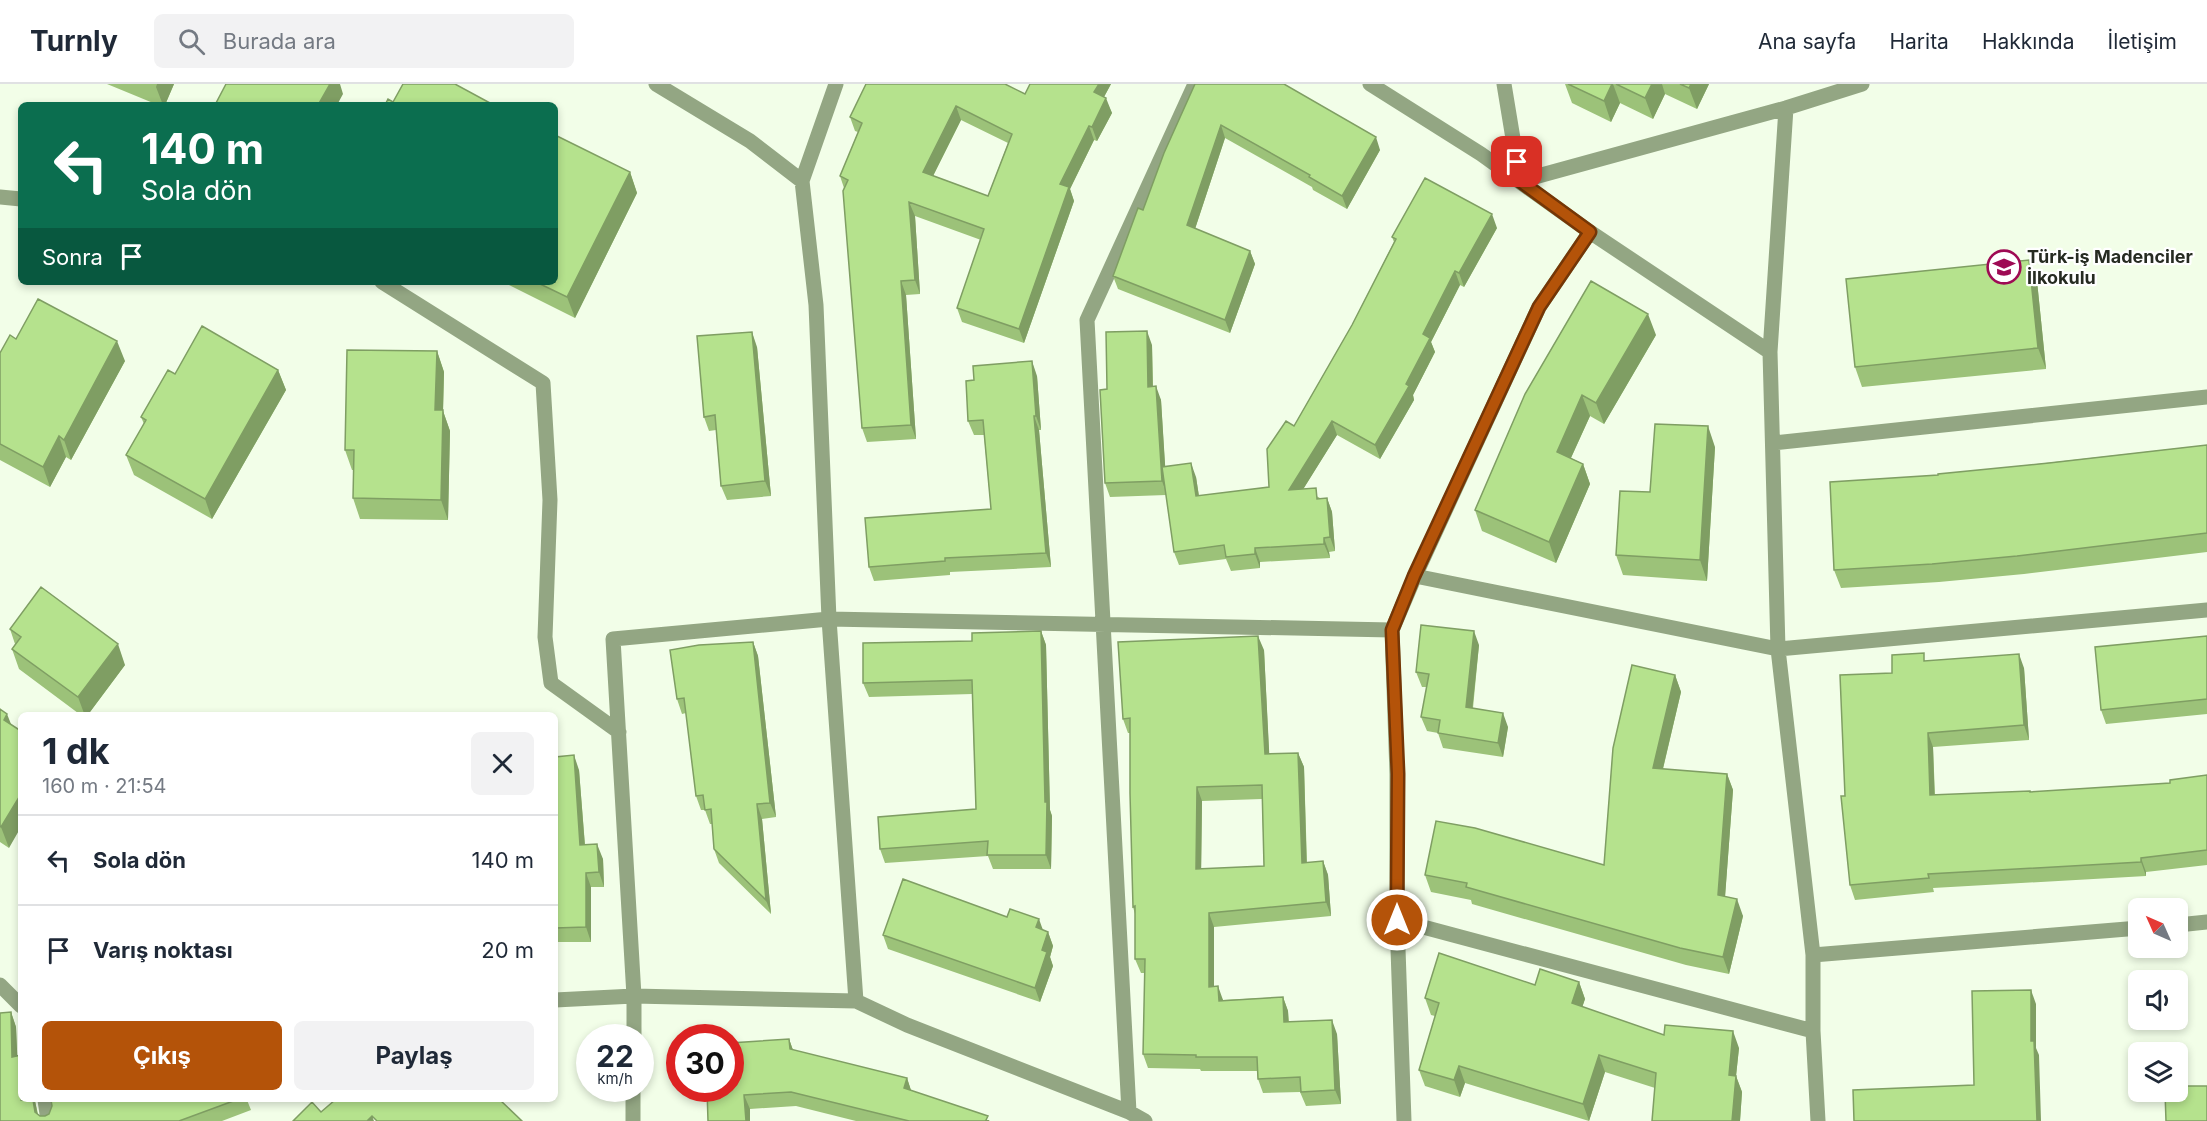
<!DOCTYPE html>
<html lang="tr">
<head>
<meta charset="utf-8">
<style>
	body { margin:0; font-family:Inter,sans-serif; background:#f2f2f3; color:#1f2937; height:100vh; display:flex; flex-direction:column; font-size:22px; white-space:nowrap }
	* { box-sizing:border-box; margin:0 }
	p { font-size:20px; color:#747a83 }
	.icon { flex:none; width:33px; height:33px; fill:none; stroke:currentColor; stroke-width:2; stroke-linecap:round; stroke-linejoin:round }
	.map { position:relative; flex:1; overflow:hidden }
	.drawer { position:absolute; left:18px; top:628px; width:540px; height:390px; display:flex; flex-direction:column; background:#fff; border-radius:9px; box-shadow:0 3px 9px #0003 }
	.drawer>* { flex:none }
	.hud { position:absolute; left:18px; top:18px; width:540px; height:183px; border-radius:9px; box-shadow:0 3px 9px #0003; background:#0b6e4f; color:#fff; overflow:hidden }
	.needle { width:39px; rotate:315deg }
	.controls { position:absolute; left:2128px; top:814px; display:grid; gap:12px }
	.controls a { display:grid; place-items:center; width:60px; height:60px; border-radius:9px; background:#fff; box-shadow:0 3px 9px #0003; font-size:30px }
	.speed { position:absolute; left:576px; top:940px; display:flex; gap:12px; font-size:30px; font-weight:700; text-align:center }
	.speed>* { display:grid; place-content:center; width:78px; height:78px; border-radius:50%; background:#fff; box-shadow:0 3px 9px #0003; line-height:1 }
	.speed small { font-size:15px; font-weight:400 }
	.speed .limit { border:9px solid #d22; background:#fff; color:#111 }
	.pin { position:absolute; display:grid; place-items:center; width:51px; height:51px; color:#fff; margin:-26px; border-radius:12px; box-shadow:0 3px 9px #0006 }
	.me { position:absolute; width:66px; margin:-33px; rotate:0deg; stroke-linejoin:round; filter:drop-shadow(0 0 4px #0008) }
	.turn { display:flex; align-items:center; gap:21px; height:126px; padding:0 24px; font-size:27px }
	.turn .icon { width:78px; height:78px; stroke-width:2.5 }
	.turn b { display:block; font-size:42px; line-height:51px }
	.then { display:flex; align-items:center; height:57px; padding:0 24px; background:#0003; gap:12px; font-size:22px }
	.round { display:grid; place-items:center; flex:none; width:63px; height:63px; border-radius:9px; background:#f2f2f3 }
	.summary { display:flex; align-items:center; justify-content:space-between; height:102px; padding:0 24px }
	h1 { font-size:36px; font-weight:700; line-height:45px }
	.primary-button { display:flex; gap:12px; margin-top:auto; padding:12px 24px }
	.primary-button a { flex:1; height:69px; border-radius:9px; background:#b45309; color:#fff; font-size:24px; font-weight:700; line-height:69px; text-align:center }
	.primary-button a+a { background:#f2f2f3; color:#1f2937 }
	ul { padding:0; list-style:none }
	li { display:flex; align-items:center; gap:18px; height:90px; padding:0 24px; border-top:2px solid #e0e1e3 }
	li div { flex:1 }
	li b { display:block; font-size:22px }
	li em { font-style:normal }
	header { display:flex; align-items:center; gap:36px; box-sizing:border-box; height:84px; padding:0 30px; background:#fff; border-bottom:2px solid #e0e1e3 }
	header strong { font-size:28px }
	nav { display:flex; gap:33px; margin-inline-start:auto; font-size:21px }
	.search { width:420px; height:54px; background:#f2f2f3; display:flex; align-items:center; gap:15px; box-sizing:border-box; padding:0 21px; border-radius:9px; color:#747a83; font-size:22px }
	.map>svg:first-child { display:block }
</style>
</head>
<body>
<header>
<strong>Turnly</strong>
<div class="search"><svg class="icon" aria-label="search" viewBox="0 0 24 24"><circle cx="10" cy="10" r="6"/><path d="M15 15l6 6"/></svg>Burada ara</div>
<nav><a>Ana sayfa</a><a>Harita</a><a>Hakkında</a><a>İletişim</a></nav>
</header>
<div class="map">
<svg width="2207" height="1037" viewBox="0 0 2207 1037">
	<rect width="100%" height="100%" fill="#f2fee8"/>
	<g fill="none" stroke-linecap="round" stroke-linejoin="round">
		<path stroke="#93a683" stroke-width="15" d="M656,0l94,57 52,40 14,124 13,314 27,382
			M1370,0l111,70 109,78 180,120
			M1504,0l16,97 266,-73 76,-24
			M1786,24l-16,244 8,297 35,306v76l5,90
			M802,97l34,-97
			M0,113l21,2
			M382,198l161,101 7,117 -5,137 6,46 68,49
			M1773,359l434,-46
			M1415,492l363,73 429,-39
			M1397,836l416,111
			M2178,841l29,-3
			M1813,871l326,-27
			M0,901l21,21
			M555,916l79,-4v42
			M45,1016l3,21
			M1129,1028l-42,-792 108,-236
			M633,1037v-32
			M1145,1037l-16,-9 -222,-87 -51,-24 -222,-5 -21,-357 216,-20 563,11
			M1404,1037l-7,-201v-146l-5,-144 23,-54 124,-269 51,-75"/>
	</g>
	<path fill="#9cc279" fill-rule="evenodd" d="M107,0h67l-9,21h-7z
		M1030,0h81l-7,13 8,16 -15,28 -3,-1 -24,49 4,12 -50,142 -62,-21 -5,-14 24,-68 -66,-24 5,78 -14,1 10,144 -49,3 -5,-14 -18,-240 -4,-12 18,-44 -3,-1 -5,-14 175,-23zM961,36l47,23 -20,53 -55,-20z
		M1195,0l185,66 -33,59 -34,-19 -1,-3 -87,-49 -30,91 55,22 5,13 -25,69 -112,-44 -5,-13 30,-66z
		M1565,0h144l-12,25 -32,-15 -12,25 -33,-16 -9,19 -39,-19z
		M630,88l7,21 -62,125 -72,-36h52z
		M1497,144l-33,59 -4,-2 -29,57 4,10 -22,43 1,5 -34,59 -43,-24 -34,54 17,9h7l5,14 3,39 -6,1 1,6 -70,4v6l-29,3 -5,-12 -47,6 -5,-13 -8,-57 -56,2 -5,-14 2,-94 45,-44 1,41 8,14 4,67 31,10 3,19 70,-9 25,-61 58,-101 42,-83 -2,-5z
		M2037,197l9,88 -184,18 -7,-20z
		M1656,251l-52,89 -14,-8 -19,42 12,6 7,20 -34,79 -74,-32 -7,-21 50,-116z
		M16,255l109,22 -54,99 -5,-3 -16,30 -50,-27v-107z
		M757,263l14,149 -44,4 -6,-14 -5,-56 -7,1 -5,-14z
		M437,267l7,21 -1,39 7,20 -2,89 -88,-1 -7,-21 1,-28h-2l-7,-20z
		M278,286l8,20 -74,129 -78,-44 -8,-20 18,-31 -3,-7z
		M1037,292l4,54h-2l12,137 -101,5v3l-76,6 -5,-14 122,-58 -7,-74h-10l-6,-14z
		M2207,361v107l-183,22 -85,8 -98,6 -7,-18 104,-95z
		M1715,363l-8,134 -84,-6 -7,-20 34,-63z
		M10,545l115,36 -38,51h-5l-63,-47 -7,-20 3,-5z
		M1041,547l5,14 4,165 2,6 -1,53h-58l-5,-13 -103,7 -5,-14 96,-40 -4,-115 -103,3 -6,-14 109,-42z
		M2207,552v78l-101,10 -5,-14z
		M753,558l5,14 18,161 -14,2 9,95 -52,-51 -5,-14 -2,-25h-2l-5,-14h-4l-5,-14 -10,-83 -4,1 -5,-15z
		M1479,561l-6,63 35,19 -5,30 -60,-9 -5,-15 -11,-2 -6,-14 6,-30h-5l-6,-15z
		M1264,566l5,103h29l6,14 3,96 16,-2 5,14 3,41 -117,11v59l9,14 60,-3 5,14 1,11 48,12 4,70 -35,2 -6,-14 -37,1 -5,-14 -1,-8h-56l-1,-2 -52,-1 -5,-14 2,-81h-4l-6,-14v-45l-2,-7 -3,-174h-2l-5,-14zM1262,715l2,67 -63,3 1,-68z
		M1927,577l97,7 5,72 -96,7 2,48 96,-3 139,-9 37,-8v90l-61,7v4l-213,12 1,4 -79,8 -5,-15 -5,-89z
		M1675,591l6,17 -18,77 64,5 6,16 -8,106 18,20 -14,58 -43,-9 -214,-61 -1,-4 -40,-8 -6,-17 179,-10z
		M0,625l9,139 -9,-6z
		M555,673l24,13 6,75 18,14 1,28h-13v55h-36z
		M1043,846l5,2 5,14 -3,11 3,9 -13,36 -152,-53 -5,-14z
		M1579,898l6,17 -3,8 82,28 75,13 -3,28 6,16 -2,29h-88l3,-33 -50,-16 -16,49 -124,-38 -5,14 -35,-11 -6,-16 16,-54 -4,-1 -6,-17 110,-13z
		M11,928l5,15 1,29 4,44h15l-1,1 3,13 2,2h5l4,-2 3,-8 -1,-6h196l4,10 -29,11h-222z
		M789,955l4,11 114,28 4,13 79,30h-134l-60,-15 -46,3 -42,12z"/>
	<path fill="#7f9e63" d="M157,0h17l-9,21h-2l-7,-18z
		M330,0h10l3,10 -6,11h-19z
		M1099,0h12l-12,22 -5,-14z
		M1612,0h1l7,19 -9,19 -7,-21z
		M1652,0h10l3,10 -12,25 -8,-21z
		M1691,0h18l-12,25 -8,-21z
		M1106,14l6,15 -15,28 -5,-14z
		M956,22l5,14 -33,66 -5,-14z
		M1221,41l4,13 -33,100 -5,-13z
		M1089,42l5,14 -24,49 4,12 -50,142 -5,-14 41,-145z
		M1376,53l4,13 -33,59 -5,-13z
		M630,88l7,21 -62,125 -8,-21z
		M909,118l6,14 5,78 -5,-14z
		M1492,130l5,14 -33,59 -5,-14z
		M1250,167l5,13 -25,69 -5,-13z
		M2029,176l8,21 9,88 -8,-21z
		M1455,187l5,14 -29,57 4,10 -22,43 1,5 -34,59 -5,-14 31,-61 17,-50z
		M901,197l5,14 10,144 -5,-14z
		M1648,230l8,21 -52,89 -8,-21z
		M1147,247l5,14 1,56 -5,-14z
		M752,248l5,15 14,149 -6,-15z
		M117,257l8,20 -54,99 -7,-20z
		M437,267l7,21 -1,39 7,20 -2,89 -7,-20 -6,-90z
		M1032,277l5,15 4,54 -5,-14z
		M278,286l8,20 -74,129 -7,-20z
		M1156,302l5,14 6,95 -5,-14z
		M1582,311l8,21 -26,57 -7,-21z
		M1034,332l5,14 12,137 -5,-14z
		M1332,337l5,14 -43,69 -5,-14z
		M1708,342l7,21 -8,134 -7,-21z
		M59,352l7,21 -16,30 -7,-20z
		M1191,379l5,14 5,33 -5,-14z
		M1583,380l7,20 -34,79 -7,-21z
		M1327,414l5,14 3,39 -5,-14z
		M1324,454l5,14 1,6 -6,-14z
		M1255,464l5,14v6l-5,-14z
		M1041,547l5,14 4,165 2,6 -1,53 -5,-14z
		M1474,547l5,14 -8,76 -5,-14z
		M1258,552l6,14 6,118 -5,-14z
		M753,558l5,14 18,161 -6,-14z
		M118,560l7,21 -38,51h-2l-7,-19z
		M2019,570l5,14 5,72 -5,-15z
		M1675,591l6,17 -22,93 -6,-17z
		M1503,629l5,14 -5,30 -5,-14z
		M7,630l8,20 -11,-14z
		M1928,649l5,14 2,63 -5,-15z
		M1298,669l6,14 3,110 -5,-14z
		M574,671l5,15 7,90 -6,-15z
		M1727,690l6,16 -9,121 -6,-16z
		M1197,703l5,14 -1,82 -5,-14z
		M21,710v33l-12,21 -8,-21z
		M757,720l5,15 9,95 -5,-14z
		M597,760l6,15 1,28 -5,-15z
		M2141,774l5,14v4l-5,-14z
		M1323,777l5,14 3,41 -5,-14z
		M586,789l5,14v55l-5,-15z
		M1737,815l6,17 -14,58 -6,-17z
		M1209,829l5,14v74l-5,-14z
		M1039,835l5,14 -8,-6z
		M1048,848l5,14 -3,11 3,9 -13,36 -5,-14 7,-38z
		M1579,898l6,17 -7,21 -6,-17z
		M1218,902l5,14 -4,1z
		M2031,906l5,14v44l3,7 2,66h-4l-6,-80z
		M1283,913l5,14 1,25 -5,-14z
		M11,928l5,15 2,45 -6,-15z
		M1332,936l5,14 4,70 -6,-14z
		M1733,947l6,17 -3,28 6,16 -2,29h-8l-3,-46z
		M789,955l5,14 -4,-4z
		M1599,971l6,17 -16,49 -6,-17z
		M1459,982l6,17 -5,14 -6,-17z
		M907,994l5,15 -8,-5z
		M744,1011l6,14v12h-4z
		M33,1016h3l-1,1 4,20 -4,-9z
		M372,1032l2,5h-7z"/>
	<path fill="#b5e28d" stroke="#7f9e63" stroke-width="1.5" fill-rule="evenodd" d="M226,0h104l-12,21h-103z
		M403,0h52l35,19 -2,2h-103l3,-6 5,3z
		M866,0h139l20,10 5,-10h69l-5,8 12,6 -14,29 -3,-1 -29,58 9,3 -50,142 -62,-21 27,-79 -75,-27 6,78 -14,1 10,144 -49,3 -19,-237 5,-11 -8,-4 22,-53 -12,-6zM956,22l56,28 -24,62 -65,-24z
		M1195,0h89l92,53 -34,59 -33,-19 1,-2 -89,-50 -34,100 63,26 -25,69 -112,-44 25,-68 5,2 21,-57z
		M1568,0h44l-8,17z
		M1616,0h36l-7,14z
		M1680,0h11l-2,4z
		M555,51l75,37 -63,125 -31,-15h19z
		M1425,94l67,36 -33,59 -4,-2 -32,63 7,4 -24,46 3,2 -34,59 -43,-24 -43,69 27,-2 1,11 10,-1 3,39 -6,1v6l-69,4v6l-29,3 -2,-12 -50,7 -12,-85 29,-4 5,33 73,-9 -2,-38 19,-28 8,5 58,-101 44,-86 -4,-2z
		M2029,176l9,88 -183,19 -9,-88z
		M1591,197l57,33 -52,89 -14,-8 -25,57 26,12 -34,78 -74,-32 50,-116z
		M38,215l79,42 -53,99 -5,-4 -16,31 -43,-23v-91l10,-18 6,4z
		M202,242l76,44 -73,129 -79,-44 20,-35 -5,-3 27,-47 7,4z
		M1147,247l1,56 8,-1 6,95 -57,2 -5,-93 7,-1 -1,-57z
		M752,248l13,149 -44,5 -6,-71 -11,2 -7,-81z
		M347,266l90,1 -2,59h8l-2,90 -88,-2 1,-48h-9z
		M1032,277l4,55h-2l12,137 -101,5v3l-76,6 -4,-49 126,-9 -8,-89 -15,1 -2,-40 8,-1 -1,-14z
		M1655,340l53,2 -8,134 -84,-5 4,-64 30,1z
		M2207,361v88l-190,23 -85,8 -98,6 -4,-88 108,-7v-1l111,-11z
		M41,503l77,57 -40,53 -66,-48 9,-12 -11,-8z
		M1421,541l53,6 -8,76 37,6 -5,30 -60,-10 2,-13 -19,-3 8,-43 -13,-2z
		M1041,547l4,171h2l-1,53h-59l1,-14 -108,8 -2,-32 98,-8 -4,-129 -109,3v-40l109,-2v-8z
		M1258,552l7,118 33,-1 4,110 21,-2 3,41 -117,11v74l9,-1 1,15 64,-4 1,25 48,-2 3,70 -34,2 -1,-15 -42,2 -1,-22h-61v-2l-53,-1 2,-95h-10v-53l-2,1 -3,-114v-75l-7,1 -5,-77zM1262,701l2,81 -68,3 1,-82z
		M2207,552v63l-106,11 -6,-63z
		M753,558l17,161 -13,1 9,96 -52,-51 -3,-40 -6,1 -2,-15 -7,1 -12,-98 -7,1 -7,-49 29,-5z
		M1924,569v8l95,-7 5,71 -96,8 2,62 100,-4v1l140,-9v-3l37,-5v75l-66,8v4l-213,12 1,4 -79,7 -9,-89h4l-5,-121 52,-2v-18z
		M1632,581l43,10 -22,93 74,6 -9,121 19,4 -14,58 -43,-9 -214,-61 1,-4 -42,-8 11,-54 39,7 129,37 9,-117z
		M0,625l7,5 -3,6 17,11v63l-20,33 -1,-1z
		M574,671l6,90 17,-1 2,28 -13,1v54l-31,1v-171z
		M903,795l104,38 3,-8 29,10 -3,8 12,5 -6,18 5,2 -12,36 -152,-53z
		M1439,869l96,32 5,-16 39,13 -7,21 92,32 1,-10 68,6 -4,44 7,1 -4,45h-80l4,-48 -57,-18 -16,49 -124,-38 -5,14 -35,-10 20,-67 -14,-5z
		M2031,906v51h3l3,80h-183l-1,-31 121,-5 -2,-94z
		M11,928l1,45 9,-2v45h12l2,12 5,4h5l4,-2 3,-8 -1,-6h185l-57,21h-179v-108z
		M789,955l1,10 117,29 -3,10 84,28 -2,4 3,1h-80l-118,-29 -47,3 2,26h-38l-1,-32h23v-46z
		M2178,1002h29v35h-41l-1,-29h13z
		M335,1016h165l22,21h-145l-5,-5 -5,5h-74l19,-19 9,10z"/>
	<g fill="none" stroke-linecap="round" stroke-linejoin="round">
		<g stroke="#753606" stroke-width="15">
			<path id="route" d="M1397,836l1,-146 -6,-144 22,-54 125,-269 51,-75 -70,-51 -3,-19"/>
		</g>
		<use href="#route" stroke="#b45309" stroke-width="10"/>
	</g>
	<defs>
		<g id="school-ring" transform="scale(1.725)"><circle r="9.5" fill="#fff" stroke="#9e0a54" stroke-width="1.5"/><path d="M0-5L7-2L0 1L-7-2ZM-4 1L0 2.5L4 1V4Q0 6-4 4Z" fill="#9e0a54"/></g>
	</defs>
	<g fill-rule="evenodd">
		<use href="#school-ring" x="2004" y="183"/>
	</g>
	<g text-anchor="middle" stroke-width="4.5" stroke-linejoin="round" paint-order="stroke">
		<g font-size="18" font-weight="bold" fill="#262b21" stroke="#fff" text-anchor="start">
			<text x="2027" y="179">Türk-iş Madenciler<tspan x="2027" dy="21">İlkokulu</tspan></text>
		</g>
	</g>
</svg>
<div class="controls">
<a><svg class="needle" viewBox="-14 -14 28 28"><path d="M0-13l5 13h-10z" fill="#e53935"/><path d="M0 13l5-13h-10z" fill="#747a83"/></svg></a>
<a><svg class="icon" aria-label="sound" viewBox="0 0 24 24"><path d="M4 9h4l5-4v14l-5-4H4zM17 9q2 3 0 6"/></svg></a>
<a><svg class="icon" aria-label="layers" viewBox="0 0 24 24"><path d="M12 4l9 5-9 5-9-5zM3 14l9 5 9-5"/></svg></a>
</div>
<div class="speed"><div>22<small>km/h</small></div><div class="limit">30</div></div>
<div class="pin" style="left:1517px;top:78px;background:#d93025"><svg class="icon" aria-label="arrive" viewBox="0 0 24 24"><path d="M6 21V4h12l-3 4 3 4H6"/></svg></div>
<svg class="me" style="left:1397px;top:836px" viewBox="-20 -20 40 40"><circle r="17" fill="#b45309" stroke="#fff" stroke-width="3"/><path d="M0-11L8 9 0 5-8 9z" fill="#fff"/></svg>
<div class="hud">
<div class="turn"><svg class="icon" aria-label="left" viewBox="0 0 24 24"><path d="M17 20v-9H6M10 6l-5 5 5 5"/></svg><div><b>140 m</b>Sola dön</div></div>
<div class="then">Sonra<svg class="icon" aria-label="arrive" viewBox="0 0 24 24"><path d="M6 21V4h12l-3 4 3 4H6"/></svg></div>
</div>
<section class="drawer">
<div class="summary"><div><h1>1 dk</h1><p>160 m · 21:54</p></div><a class="round"><svg class="icon" aria-label="close" viewBox="0 0 24 24"><path d="M6 6l12 12M18 6L6 18"/></svg></a></div>
<ul>
<li><svg class="icon" aria-label="left" viewBox="0 0 24 24"><path d="M17 20v-9H6M10 6l-5 5 5 5"/></svg><div><b>Sola dön</b></div><em>140 m</em></li>
<li><svg class="icon" aria-label="arrive" viewBox="0 0 24 24"><path d="M6 21V4h12l-3 4 3 4H6"/></svg><div><b>Varış noktası</b></div><em>20 m</em></li>
</ul>
<div class="primary-button"><a>Çıkış</a><a>Paylaş</a></div>
</section>
</div>
</body>
</html>
